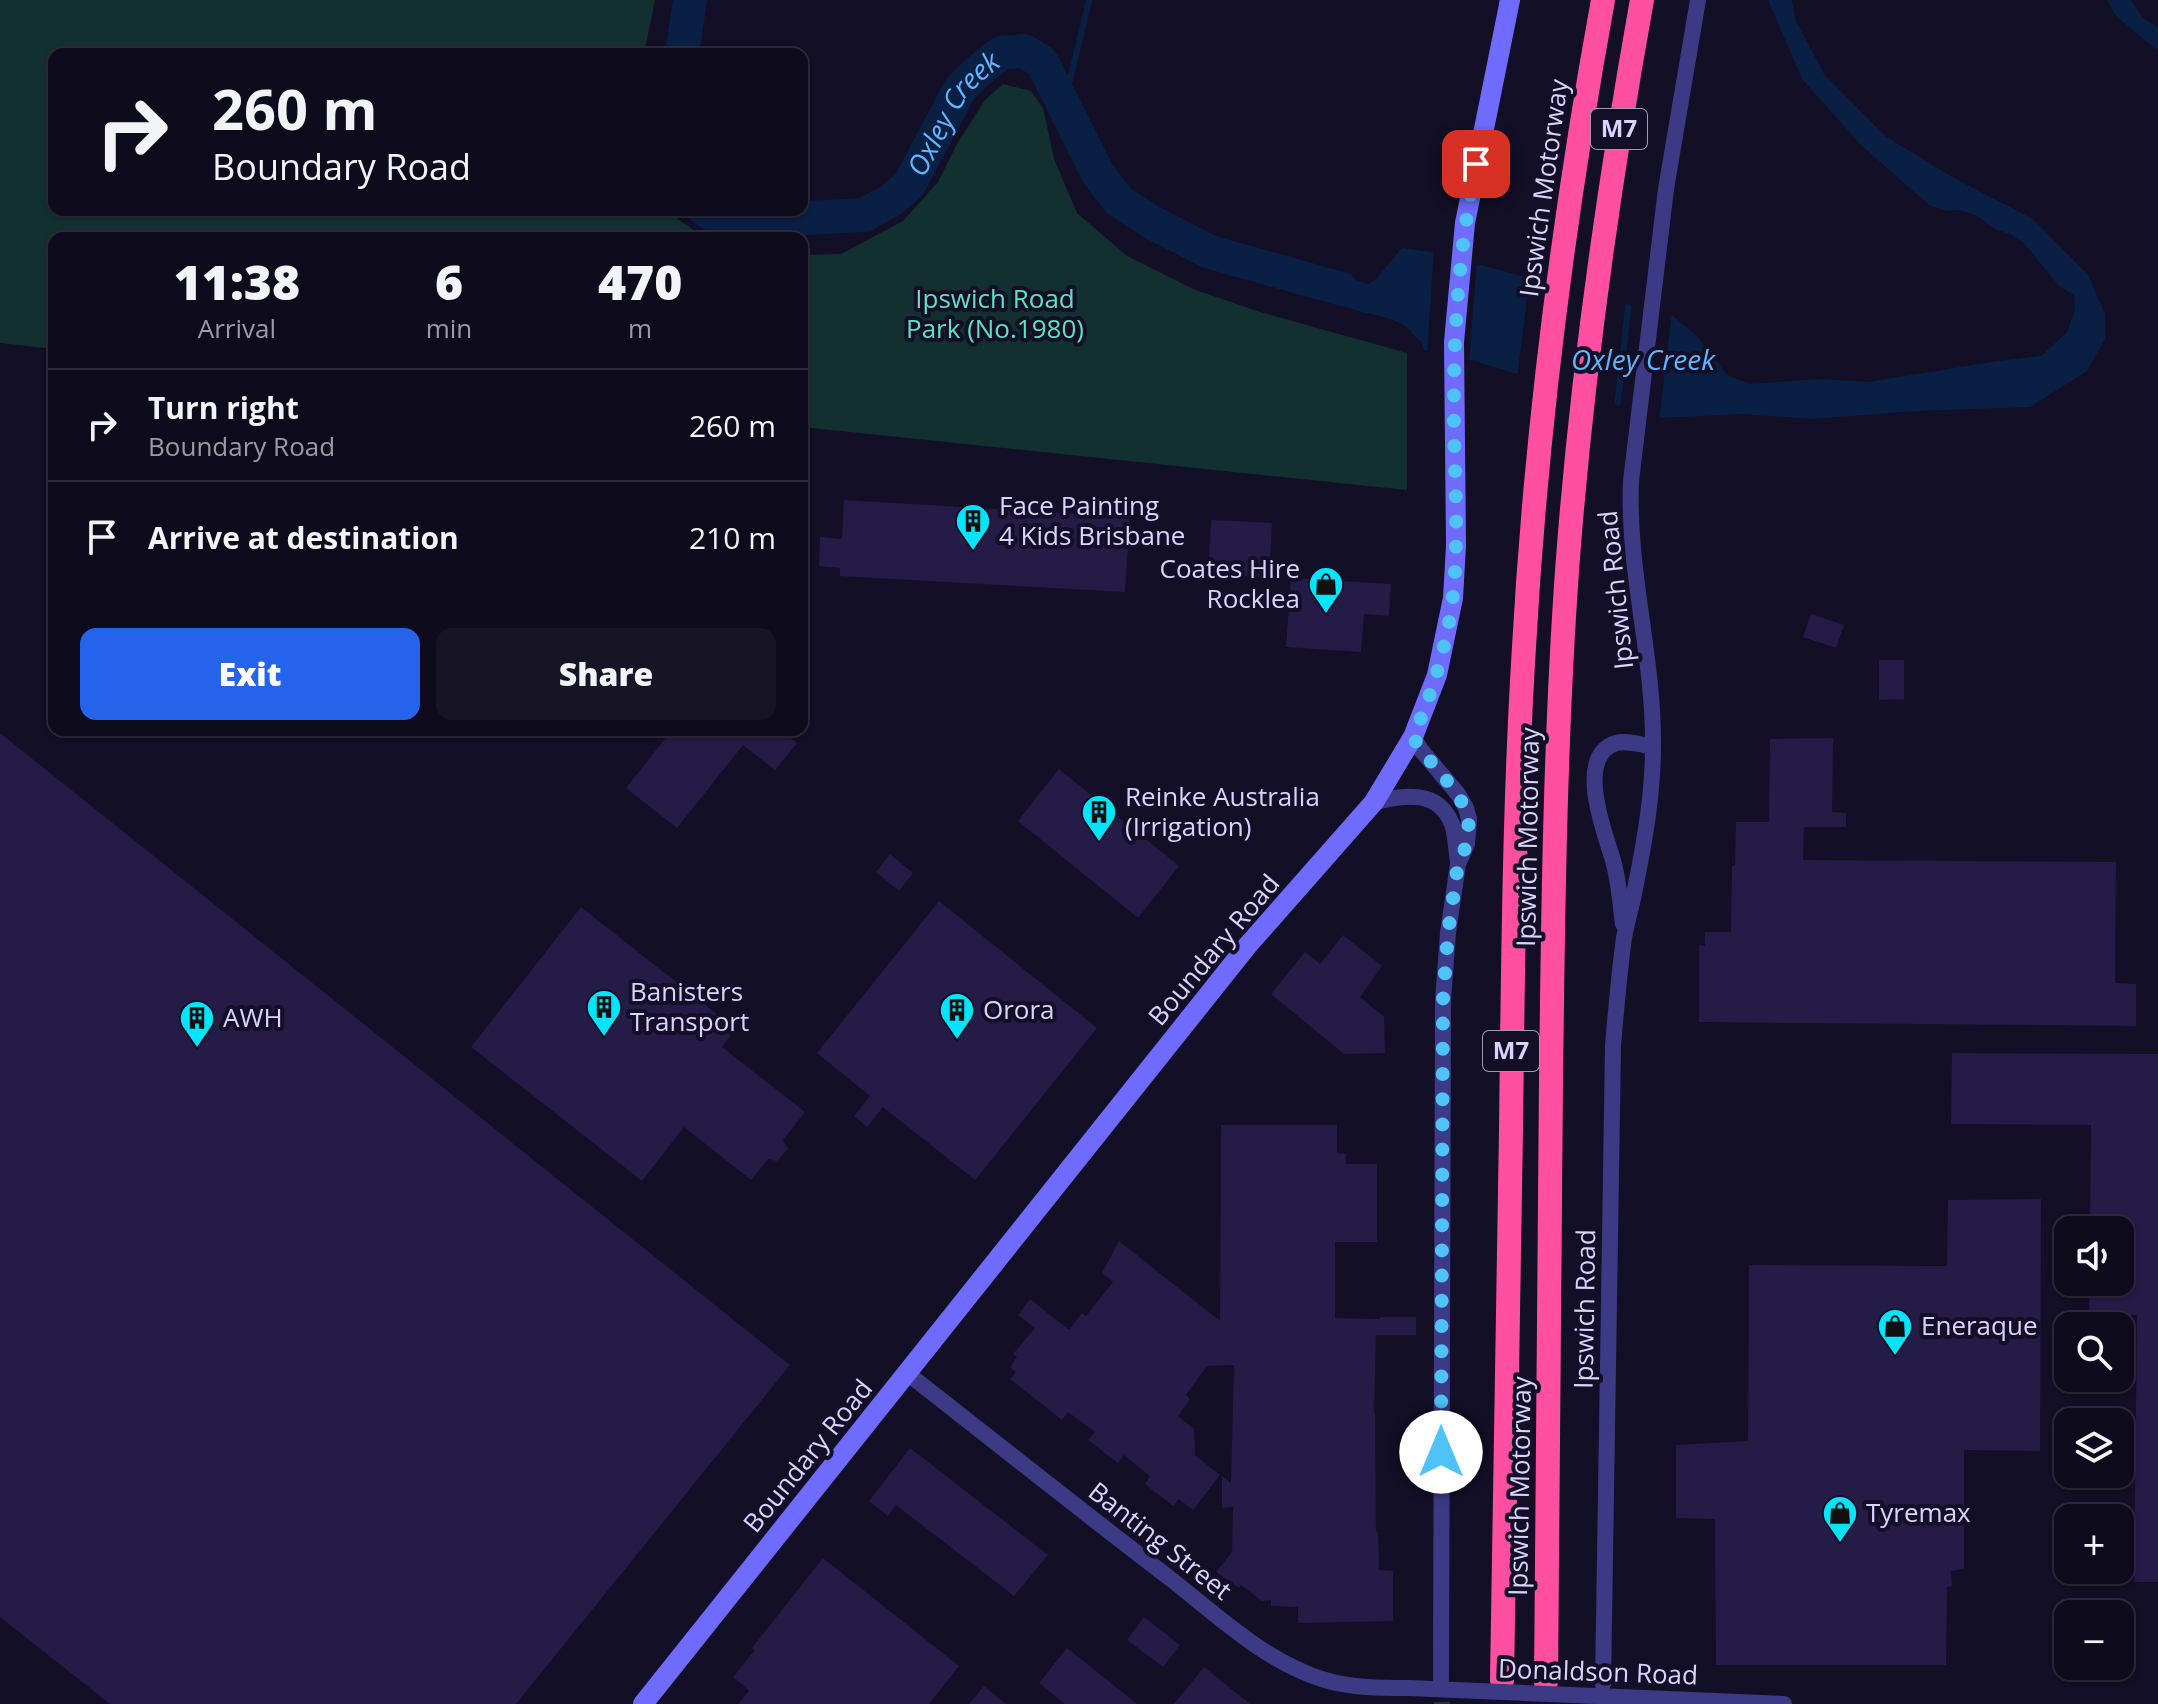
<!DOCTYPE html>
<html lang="en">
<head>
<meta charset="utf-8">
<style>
	body { margin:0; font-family:"Open Sans",sans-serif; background:#171425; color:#f1f3f6; height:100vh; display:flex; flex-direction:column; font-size:30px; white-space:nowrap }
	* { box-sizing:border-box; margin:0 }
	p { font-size:26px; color:#9b9ba3 }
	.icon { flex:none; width:44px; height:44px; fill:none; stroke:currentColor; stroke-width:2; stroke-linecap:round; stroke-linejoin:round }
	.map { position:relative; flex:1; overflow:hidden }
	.details { position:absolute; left:48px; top:232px; width:760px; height:504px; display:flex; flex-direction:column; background:#0e0b1c; border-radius:16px; box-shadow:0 2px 6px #0004,0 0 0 2px #2e2b3b }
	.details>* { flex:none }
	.banner { position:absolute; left:48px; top:48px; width:760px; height:168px; border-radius:16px; box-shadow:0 2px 6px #0004,0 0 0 2px #2e2b3b; background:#0e0b1c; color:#f1f3f6; overflow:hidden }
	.tools { position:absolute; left:2054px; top:1216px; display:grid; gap:16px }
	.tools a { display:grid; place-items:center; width:80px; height:80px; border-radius:16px; background:#0e0b1c; box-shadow:0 2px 6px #0004,0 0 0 2px #2e2b3b; font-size:40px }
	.pin { position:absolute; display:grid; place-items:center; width:68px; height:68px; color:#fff; margin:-34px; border-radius:16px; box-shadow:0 4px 12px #0006 }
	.me { position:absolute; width:88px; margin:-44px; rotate:0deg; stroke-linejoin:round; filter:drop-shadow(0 0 6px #0008) }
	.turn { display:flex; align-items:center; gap:28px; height:168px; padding:0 32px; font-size:36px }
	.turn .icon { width:104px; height:104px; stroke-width:2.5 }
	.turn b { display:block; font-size:56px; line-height:68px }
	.eta { display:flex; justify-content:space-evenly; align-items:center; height:136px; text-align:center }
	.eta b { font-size:48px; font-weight:800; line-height:56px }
	.primary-button { display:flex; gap:16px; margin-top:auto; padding:16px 32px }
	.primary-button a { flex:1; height:92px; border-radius:16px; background:#2563eb; color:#fff; font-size:32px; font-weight:800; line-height:92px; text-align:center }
	.primary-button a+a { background:#171425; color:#f1f3f6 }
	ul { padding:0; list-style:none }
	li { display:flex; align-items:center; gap:24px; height:112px; padding:0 32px; border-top:2px solid #2e2b3b }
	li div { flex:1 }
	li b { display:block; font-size:30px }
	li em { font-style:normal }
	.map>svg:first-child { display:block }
</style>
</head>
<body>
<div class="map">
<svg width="2158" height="1704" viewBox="0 0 2158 1704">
	<rect width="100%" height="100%" fill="#130f26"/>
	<path fill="#12302f" d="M0,0h655l-11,54h-590v156h611l40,28h-651v111l-54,-6z
		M1003,84l28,7 12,17 11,51 23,54 50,43 66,33 67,23 147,41v137l-605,-63v-172l39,-1 62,-33 35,-39 20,-40 27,-42z"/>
	<path fill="#0a1f44" d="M1768,0h24l3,19 29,55 61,62 69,42 79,41 55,56 17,39v25l-18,32 -57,36 -113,4 -105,8 -71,-5 -80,4 -190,-58 -47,-10 -2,-8c-8,-5 -11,-13 -19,-17 -16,-10 -36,-10 -54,-17 -18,-7 -35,-14 -53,-20l5,-26 67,22 7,-4 27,-32 29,4 242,64 24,20 31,40 23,8 68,-5 50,3 122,-20 50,-6 26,-24 8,-22 -1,-15 -14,-8 -37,-45 -13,-8 -13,-4 -21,-15 -17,-5 -12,1 -18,-6 -67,-59 -60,-67z
		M2107,0h24l12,18 15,9v24l-42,-35z"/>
	<path fill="#130f26" d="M1434,249l43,11 -8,103 -42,-8z
		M1530,274l96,25 -12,109 -97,-30z
		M1632,301l40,11 -13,110 -39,-12z"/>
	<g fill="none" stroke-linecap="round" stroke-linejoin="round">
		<path stroke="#0a1f44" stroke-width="6" d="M1064,105l25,-105"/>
		<g stroke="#0a1f44" stroke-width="34">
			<path d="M682,54l8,-54"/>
			<path id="s1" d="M705,210l8,5 37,6 114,-6 26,-14 19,-16 51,-96 15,-15 26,-21 23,-2 18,11 56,112 21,27 34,22 57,29 132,37"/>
		</g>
	</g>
	<path fill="#241b47" d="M844,500l286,17 -5,75 -285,-16v-8l-21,-2 1,-29 22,2z
		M1211,520l61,3 -3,55 -61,-5z
		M1291,578l100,6 -2,32 -25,-2 -3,38 -75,-5z
		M1811,614l33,11 -8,23 -33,-11z
		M1879,660h25v39l-25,1z
		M672,730h50l9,7 -7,-7h56l17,13 -22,27 -32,-25 -66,83 -51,-40z
		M0,733l790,632 -274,339h-406l-110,-87z
		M1833,738l-1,74 14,1v14h-42l-1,33 313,2 -1,121 21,1v42l-437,-4v-77l6,1v-14h26l1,-66h3l1,-44h33l1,-83z
		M1059,769l120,97 -41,52 -120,-97z
		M890,854l23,19 -14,18 -23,-19z
		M939,901l158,127 -122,152 -92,-73 -16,20 -13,-11 16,-20 -53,-43z
		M581,907l155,122 -14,18 83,65 -22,28 5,9 -11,12 -9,-2 -17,21 -67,-53 -42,54 -171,-134z
		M1343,935l39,31 -22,31 24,20 1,36 -41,1 -73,-60 34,-42 15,12z
		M1952,1053l206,1v528h-24l3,-267h-48l1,-33h30v-52h-30l1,-105 -140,-1z
		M1221,1125h116v28l9,1v10h31v78h-42v76l45,1v-2h36v18h-40l-2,78h1l1,119h2l1,38 14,1v50l-95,2v-16l-27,-1v-6l-9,1 -21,-16 -2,3 -23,-16 16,-20 1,-45 -11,1v-32l9,7 3,-118 -27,1 -21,29 4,4 -12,17 16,13 1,26 25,20 -27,35 -14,-11 -6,7 -28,-22 5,-8 -26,-21 -6,8 -30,-23 7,-8 -27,-20 -6,8 -52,-41 6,-7 -6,-5 7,-10 -4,-3 22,-26 -17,-13 12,-16 39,31 13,-17 4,3 27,-34 -11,-9 17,-32 101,80z
		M2041,1199l-1,252 -76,-1v119l-13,2 1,15 -5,1 -1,78h-230l-1,-146 -39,-1v-73l72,-4 1,-176 198,1 1,-66z
		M910,1448l138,107 -34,41 -118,-91 -8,11 -19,-15z
		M823,1558l136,108 -30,38h-191l11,-13 -16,-14 22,-27 -3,-2z
		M1144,1617l36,28 -17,22 -36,-27z
		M1067,1648l70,56h-72l-26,-21z
		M1204,1667l46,37h-76z
		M984,1686l22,18h-37z"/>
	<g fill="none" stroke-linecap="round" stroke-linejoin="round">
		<path stroke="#312d47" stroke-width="16" stroke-dasharray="16 8" stroke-linecap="butt" d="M1441,1678l1,26"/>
		<path stroke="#3d3a85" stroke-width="16" d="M1413,737l8,13 37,44 8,14 3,11 -2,25 -9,20 -10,69 -5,67 -2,678
			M1374,802c30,-6 63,-14 78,22 4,12 4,26 6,38
			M1623,924c-3,-22 -4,-45 -11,-67 -8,-26 -37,-101 4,-114 12,-3 26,2 37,4
			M907,1373c88,69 176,139 265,207 47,37 94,82 153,100 27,8 56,8 84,8
			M1603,1684l10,-638c3,-36 6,-72 11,-108 3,-18 9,-36 12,-54 9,-45 17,-91 17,-138 1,-89 -26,-176 -22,-265l35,-292 32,-189
			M1644,1698l140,6"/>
		<path stroke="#6f6bff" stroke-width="20" d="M643,1704l605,-759 126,-143 39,-65 24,-62 16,-77 3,-52 -2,-204 11,-119 45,-223"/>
		<path stroke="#ff4fa3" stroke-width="24" d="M1502,1680c3,-184 6,-367 9,-551 2,-161 3,-321 13,-482 12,-217 40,-433 79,-647
			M1546,1682c2,-201 3,-402 5,-602 2,-170 4,-339 16,-509 14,-191 41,-382 75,-571"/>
		<path stroke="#3d3a85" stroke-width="16" d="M1409,1688l235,10"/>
	</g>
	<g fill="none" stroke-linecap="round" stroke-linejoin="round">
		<path stroke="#4fc3f7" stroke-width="14" stroke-dasharray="0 25.2" d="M1441,1452l2,-452 5,-67 10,-69 9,-20 2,-25 -11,-25 -37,-44 -8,-13c20,-45 34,-93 40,-141 7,-67 0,-135 1,-202 0,-77 7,-154 22,-230"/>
	</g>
	<defs>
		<g id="building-pin" transform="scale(1.8)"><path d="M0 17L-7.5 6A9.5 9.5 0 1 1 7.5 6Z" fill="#00e5ff" stroke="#130f26"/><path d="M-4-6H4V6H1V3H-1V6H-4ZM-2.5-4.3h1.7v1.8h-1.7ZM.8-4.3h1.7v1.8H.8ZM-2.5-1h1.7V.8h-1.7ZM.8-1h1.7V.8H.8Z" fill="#111"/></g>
		<g id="shop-pin" transform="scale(1.8)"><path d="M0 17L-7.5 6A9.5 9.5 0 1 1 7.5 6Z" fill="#00e5ff" stroke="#130f26"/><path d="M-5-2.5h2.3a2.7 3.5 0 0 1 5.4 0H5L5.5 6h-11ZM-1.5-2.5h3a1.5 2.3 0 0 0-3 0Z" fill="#111"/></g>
	</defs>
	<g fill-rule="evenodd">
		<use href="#building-pin" x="973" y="521"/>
		<use href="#shop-pin" x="1326" y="584"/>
		<use href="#building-pin" x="1099" y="812"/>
		<use href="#building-pin" x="604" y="1007"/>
		<use href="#building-pin" x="957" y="1010"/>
		<use href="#building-pin" x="197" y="1018"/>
		<use href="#shop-pin" x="1895" y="1326"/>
		<use href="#shop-pin" x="1840" y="1513"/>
	</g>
	<g text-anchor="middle" stroke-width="8" stroke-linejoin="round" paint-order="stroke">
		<g fill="#130f26" stroke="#9e99be" stroke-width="2">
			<rect x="1591" y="109" width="56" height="40" rx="6"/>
			<rect x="1483" y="1031" width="56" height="40" rx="6"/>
		</g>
		<g font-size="24" font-weight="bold" fill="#d9d4ff">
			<text x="1619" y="137">M7</text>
			<text x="1511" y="1059">M7</text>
		</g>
		<g font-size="26" fill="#d9d4ff" stroke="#130f26">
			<text transform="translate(1544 188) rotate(-82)" y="9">Ipswich Motorway</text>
			<text transform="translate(1616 590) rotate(-96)" y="9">Ipswich Road</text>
			<text transform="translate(1528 837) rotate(-89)" y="9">Ipswich Motorway</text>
			<text transform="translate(1214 950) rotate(-50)" y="9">Boundary Road</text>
			<text transform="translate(1585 1309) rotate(-89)" y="9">Ipswich Road</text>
			<text transform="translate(808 1456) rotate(-51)" y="9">Boundary Road</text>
			<text transform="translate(1520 1486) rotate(-89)" y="9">Ipswich Motorway</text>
			<text transform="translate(1160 1541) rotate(38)" y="9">Banting Street</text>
			<text transform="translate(1598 1672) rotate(2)" y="9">Donaldson Road</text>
		</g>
		<g font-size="26" fill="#5fe0c0" stroke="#130f26">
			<text x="995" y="308">Ipswich Road<tspan x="995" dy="30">Park (No.1980)</tspan></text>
		</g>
		<g font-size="26" fill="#d9d4ff" stroke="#130f26" text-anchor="start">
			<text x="999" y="515">Face Painting<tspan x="999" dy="30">4 Kids Brisbane</tspan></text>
			<text x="1300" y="578" text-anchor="end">Coates Hire<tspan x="1300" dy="30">Rocklea</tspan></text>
			<text x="1125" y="806">Reinke Australia<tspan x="1125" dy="30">(Irrigation)</tspan></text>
			<text x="630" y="1001">Banisters<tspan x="630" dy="30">Transport</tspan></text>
			<text x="983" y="1019">Orora</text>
			<text x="223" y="1027">AWH</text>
			<text x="1921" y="1335">Eneraque</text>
			<text x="1866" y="1522">Tyremax</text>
		</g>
		<g font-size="28" font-style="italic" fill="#62b6ff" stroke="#130f26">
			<text dy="10" stroke="none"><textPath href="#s1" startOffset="300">Oxley Creek</textPath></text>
			<text x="1643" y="370">Oxley Creek</text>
		</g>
	</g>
</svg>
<div class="tools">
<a><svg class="icon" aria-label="sound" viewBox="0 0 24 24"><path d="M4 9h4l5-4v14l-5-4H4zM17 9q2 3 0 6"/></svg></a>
<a><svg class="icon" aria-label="search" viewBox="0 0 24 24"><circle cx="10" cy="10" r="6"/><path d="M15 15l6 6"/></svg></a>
<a><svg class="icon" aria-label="layers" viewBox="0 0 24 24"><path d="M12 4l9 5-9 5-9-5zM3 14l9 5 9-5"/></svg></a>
<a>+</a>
<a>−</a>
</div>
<div class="pin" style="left:1476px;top:164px;background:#d93025"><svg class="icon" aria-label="arrive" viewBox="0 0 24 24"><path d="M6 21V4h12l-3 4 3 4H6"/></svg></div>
<svg class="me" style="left:1441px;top:1452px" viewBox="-20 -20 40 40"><circle r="19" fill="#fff"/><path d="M0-13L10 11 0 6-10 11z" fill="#4fc3f7"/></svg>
<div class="banner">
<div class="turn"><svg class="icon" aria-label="right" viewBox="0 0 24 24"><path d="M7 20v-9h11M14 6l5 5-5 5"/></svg><div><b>260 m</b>Boundary Road</div></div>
</div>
<section class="details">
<div class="eta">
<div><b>11:38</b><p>Arrival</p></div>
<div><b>6</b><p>min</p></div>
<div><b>470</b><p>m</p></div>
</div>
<ul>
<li><svg class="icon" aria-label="right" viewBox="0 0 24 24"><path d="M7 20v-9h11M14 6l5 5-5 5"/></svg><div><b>Turn right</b><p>Boundary Road</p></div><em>260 m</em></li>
<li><svg class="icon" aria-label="arrive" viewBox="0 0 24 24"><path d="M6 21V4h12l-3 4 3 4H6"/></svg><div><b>Arrive at destination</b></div><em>210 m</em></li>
</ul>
<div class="primary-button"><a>Exit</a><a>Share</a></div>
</section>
</div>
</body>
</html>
